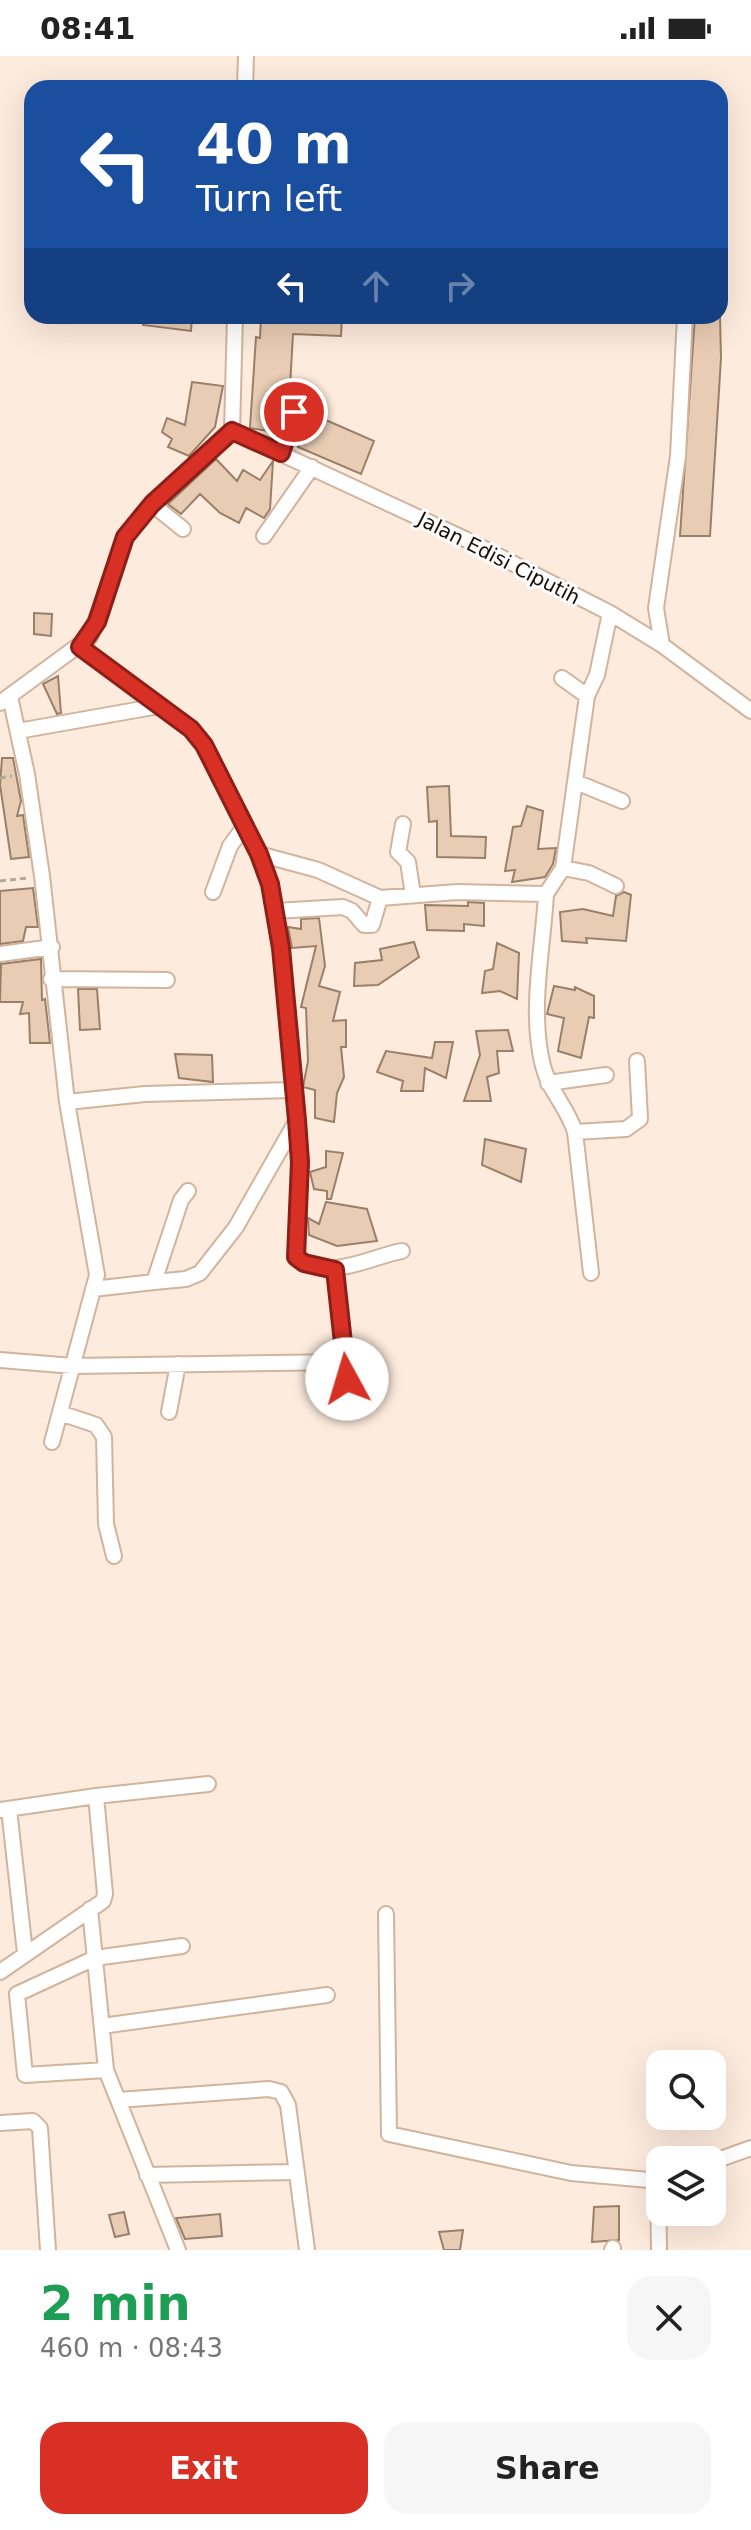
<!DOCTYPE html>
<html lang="en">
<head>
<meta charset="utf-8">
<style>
	body { margin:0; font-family:"DejaVu Sans",sans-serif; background:#f6f6f6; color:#222; height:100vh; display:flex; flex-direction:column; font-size:30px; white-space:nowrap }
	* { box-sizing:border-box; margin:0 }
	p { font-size:26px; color:#767676 }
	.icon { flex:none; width:44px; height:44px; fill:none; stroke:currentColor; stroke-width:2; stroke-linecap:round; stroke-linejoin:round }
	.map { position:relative; height:2194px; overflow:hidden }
	.sheet { display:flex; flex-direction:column; background:#fff; flex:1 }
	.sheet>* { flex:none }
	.guide { position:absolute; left:24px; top:24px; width:704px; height:244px; border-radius:24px; box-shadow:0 8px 32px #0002; background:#1a4fa0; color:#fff; overflow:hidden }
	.tools { position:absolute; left:646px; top:1994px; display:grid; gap:16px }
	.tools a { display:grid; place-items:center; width:80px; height:80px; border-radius:16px; background:#fff; box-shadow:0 8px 32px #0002; font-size:40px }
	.pin { position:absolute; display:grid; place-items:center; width:68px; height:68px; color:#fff; margin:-34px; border:4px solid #fff; border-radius:50%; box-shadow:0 2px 8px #0007 }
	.me { position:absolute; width:88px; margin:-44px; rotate:354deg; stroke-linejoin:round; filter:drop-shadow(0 0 6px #0008) }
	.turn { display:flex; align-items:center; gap:28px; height:168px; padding:0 40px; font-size:36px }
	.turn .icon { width:104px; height:104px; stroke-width:2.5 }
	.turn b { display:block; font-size:56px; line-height:68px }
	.lanes { display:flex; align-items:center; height:76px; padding:0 40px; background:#0003; justify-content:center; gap:40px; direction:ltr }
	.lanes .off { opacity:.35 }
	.round { display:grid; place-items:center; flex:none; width:84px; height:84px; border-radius:24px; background:#f6f6f6 }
	.overview { display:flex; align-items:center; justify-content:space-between; height:136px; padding:0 40px }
	h1 { font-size:48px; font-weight:700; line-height:60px; color:#1e9e55 }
	.action { display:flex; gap:16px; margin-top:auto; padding:16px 40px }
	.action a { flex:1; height:92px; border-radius:24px; background:#d93025; color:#fff; font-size:32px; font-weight:700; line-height:92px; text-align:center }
	.action a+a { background:#f6f6f6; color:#222 }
	.status { display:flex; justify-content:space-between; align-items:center; height:56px; padding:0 40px; background:#fff; direction:ltr }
	.status svg { height:22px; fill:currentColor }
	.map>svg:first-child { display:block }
</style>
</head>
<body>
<div class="status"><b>08:41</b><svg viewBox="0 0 49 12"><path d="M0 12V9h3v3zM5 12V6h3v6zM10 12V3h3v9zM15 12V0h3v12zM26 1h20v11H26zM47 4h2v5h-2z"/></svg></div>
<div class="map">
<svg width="751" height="2194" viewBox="0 0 751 2194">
	<rect width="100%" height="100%" fill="#fdebdd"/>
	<path fill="#e9ccb4" stroke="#9a7f69" stroke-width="2" d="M144,260h48l-1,15 -48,-6z
		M261,260h81l-1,20 -48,-2 -4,70 -6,9h-7l-1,19 -25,-4 6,-91 4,1z
		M695,260h25l1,42 -11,178h-30z
		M192,326l31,4 -8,41 -26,29 -21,-9 4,-8 -10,-7 5,-14 18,7z
		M312,358l62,27 -13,33 -63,-27z
		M216,403l21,22 6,-11 17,10 13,-19 -3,48 -6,9 -18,-10 -7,15 -19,-10 -20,-19 -19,20 -13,-10z
		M34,557l18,1 -1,22 -17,-2z
		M58,620l3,37 -4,1 -14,-30z
		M2,702h11l8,43 -4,15 6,-1 6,42 -18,2 -11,-74z
		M449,730l2,50 35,1 -1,21 -48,-1v-36l-8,1 -2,-35z
		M527,750l16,5 -5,38 18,-1 -3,16 -8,13 -33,5 3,-12 -10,1 8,-44 8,-1z
		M33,832l5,39h-12l-3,14 -23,3v-53z
		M624,836l7,3 -5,46 -40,-3 1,5 -25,-2 -2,-29 23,-3 30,7 3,-20z
		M468,846l16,1v23l-20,-2v7l-37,-1 -2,-25 43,1z
		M319,862l6,48 -6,20 21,6 -7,29 13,-1v27h-5l3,30 -7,16 -3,29 -19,-4v-28l-12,-3 5,-26 -2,-53 -5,-1 15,-61 -24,2 -4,-21 13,2v-10z
		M414,886l5,15 -41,28 -24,1 1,-23 27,-3 -2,-11z
		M497,887l22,10 -2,46 -17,-8 -18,2 3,-22 8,-2z
		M41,903l1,41 3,-1 5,44h-20l-1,-30 -9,1 3,-12h-23l1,-38z
		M554,930l21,4v-3l19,9v22l-5,-1 -8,41 -23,-7 6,-33 -17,-4z
		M78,933h19l3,40 -20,1z
		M508,974l5,21h-16l2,22 -12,4 4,24h-27l16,-46 -4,-24z
		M435,986h18l-7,36 -21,-10 -2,23h-22l2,-10 -26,-9 9,-21 46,7z
		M175,998l37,1 1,27 -34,-4z
		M485,1083l41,10 -5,33 -39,-17z
		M326,1095l17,2 -12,46h-4v-8l-13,-2 -4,-17 16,-5z
		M326,1146l41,7 10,32 -40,5 -28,-11 -1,-17 11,6z
		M619,2150v34l-27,2 2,-35z
		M124,2156l5,22 -14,3 -6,-22z
		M220,2158l2,22 -37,3 -9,-21z
		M463,2174l-3,20h-16l-5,-18z"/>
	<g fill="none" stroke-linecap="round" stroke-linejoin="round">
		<g stroke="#d1b49d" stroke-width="18">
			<path id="street" d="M245,32l1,-32
				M232,375l233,108 145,74 52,32 89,66
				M281,397l13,-41
				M152,448l31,25
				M264,480l48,-69
				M662,589l-6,-37 22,-152 7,-140
				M80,591l111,82 13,16 55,109 11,30 11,64 19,214 -4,95c31,26 73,0 106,-6
				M562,622l25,18
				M10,641l17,77 15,102 25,226 30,173 -45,167
				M0,647l90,-66 35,-100 27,-33 80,-73 3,-115
				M18,675l141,-25
				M576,726l46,19
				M403,768l-5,28 10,10 5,33
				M259,798l59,16 62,28 77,-6 89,2 17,-26 24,-172 10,-21 13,-62
				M563,812l26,5 27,13
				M213,836l17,-46 14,-19
				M546,838c-3,56 -17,117 -3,172 6,25 25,42 32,66l16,141
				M275,855l68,-4 9,4 12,14h8l8,-27
				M0,898l52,-7
				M51,923l116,1
				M548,1027l58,-8
				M67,1046l78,-8 149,-4
				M575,1076l51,-3 14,-10 -3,-58
				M335,1214l12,109
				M154,1226l32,-3 14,-6 36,-46 61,-107
				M93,1233l61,-7 27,-82 7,-9
				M0,1304l73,6 272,-4
				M169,1356l9,-48
				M60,1357l36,12 8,12 2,87 8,32
				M96,1740l112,-12
				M9,1753l16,144
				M0,1754l96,-14 9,98 -2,7 -103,71
				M90,1853l16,161 72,180
				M386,1858l3,220 182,39 89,8
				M102,1970l225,-31
				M106,2014l-81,5 -8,-81 78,-36 87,-12
				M118,2044l151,-11 12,3 7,13 19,145
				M0,2067l33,-2 7,7 8,122
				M712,2106l39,-14
				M147,2119l148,-3
				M658,2125l1,69
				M612,2194l1,-2"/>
		</g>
		<path stroke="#b5a69a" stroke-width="3" stroke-dasharray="6 4" stroke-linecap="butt" d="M0,722l12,-2
			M0,825l28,-3"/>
		<use href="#street" stroke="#fff" stroke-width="14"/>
	</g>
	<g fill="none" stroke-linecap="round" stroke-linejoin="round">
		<g stroke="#8d1f18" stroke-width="20">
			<path id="route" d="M294,356l-13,41 -49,-22 -80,73 -27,33 -28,85 -17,25 111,82 13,16 55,109 11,30 11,64 16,172 3,42 -4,95 8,6 31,7 12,109"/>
		</g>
		<use href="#route" stroke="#d93025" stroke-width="14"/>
	</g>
	<g text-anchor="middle" stroke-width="6" stroke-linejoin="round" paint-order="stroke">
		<g font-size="20" fill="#180e06" stroke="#fcfcfc">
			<text transform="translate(499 502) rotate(27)" y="7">Jalan Edisi Ciputih</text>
		</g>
	</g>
</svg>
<div class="tools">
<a><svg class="icon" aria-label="search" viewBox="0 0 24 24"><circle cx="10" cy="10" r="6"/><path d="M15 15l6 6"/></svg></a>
<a><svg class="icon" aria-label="layers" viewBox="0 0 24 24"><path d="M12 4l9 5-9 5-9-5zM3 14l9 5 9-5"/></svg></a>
</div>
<div class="pin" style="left:294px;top:356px;background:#d93025"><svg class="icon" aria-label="arrive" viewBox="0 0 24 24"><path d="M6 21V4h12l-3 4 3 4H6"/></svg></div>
<svg class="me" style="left:347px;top:1323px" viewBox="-20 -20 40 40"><circle r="19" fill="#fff"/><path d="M0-13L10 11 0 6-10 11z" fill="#d93025"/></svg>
<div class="guide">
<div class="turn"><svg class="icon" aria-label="left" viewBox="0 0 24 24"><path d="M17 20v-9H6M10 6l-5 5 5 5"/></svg><div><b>40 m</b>Turn left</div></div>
<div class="lanes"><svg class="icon" aria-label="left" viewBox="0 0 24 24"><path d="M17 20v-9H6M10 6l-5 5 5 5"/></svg><svg class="icon off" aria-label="ahead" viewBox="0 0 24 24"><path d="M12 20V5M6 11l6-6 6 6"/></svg><svg class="icon off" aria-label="right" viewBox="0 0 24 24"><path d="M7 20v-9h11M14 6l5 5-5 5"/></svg></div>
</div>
</div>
<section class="sheet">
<div class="overview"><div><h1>2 min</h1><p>460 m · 08:43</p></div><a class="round"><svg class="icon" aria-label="close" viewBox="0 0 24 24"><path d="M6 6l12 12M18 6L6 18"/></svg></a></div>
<div class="action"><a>Exit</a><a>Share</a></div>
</section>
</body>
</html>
